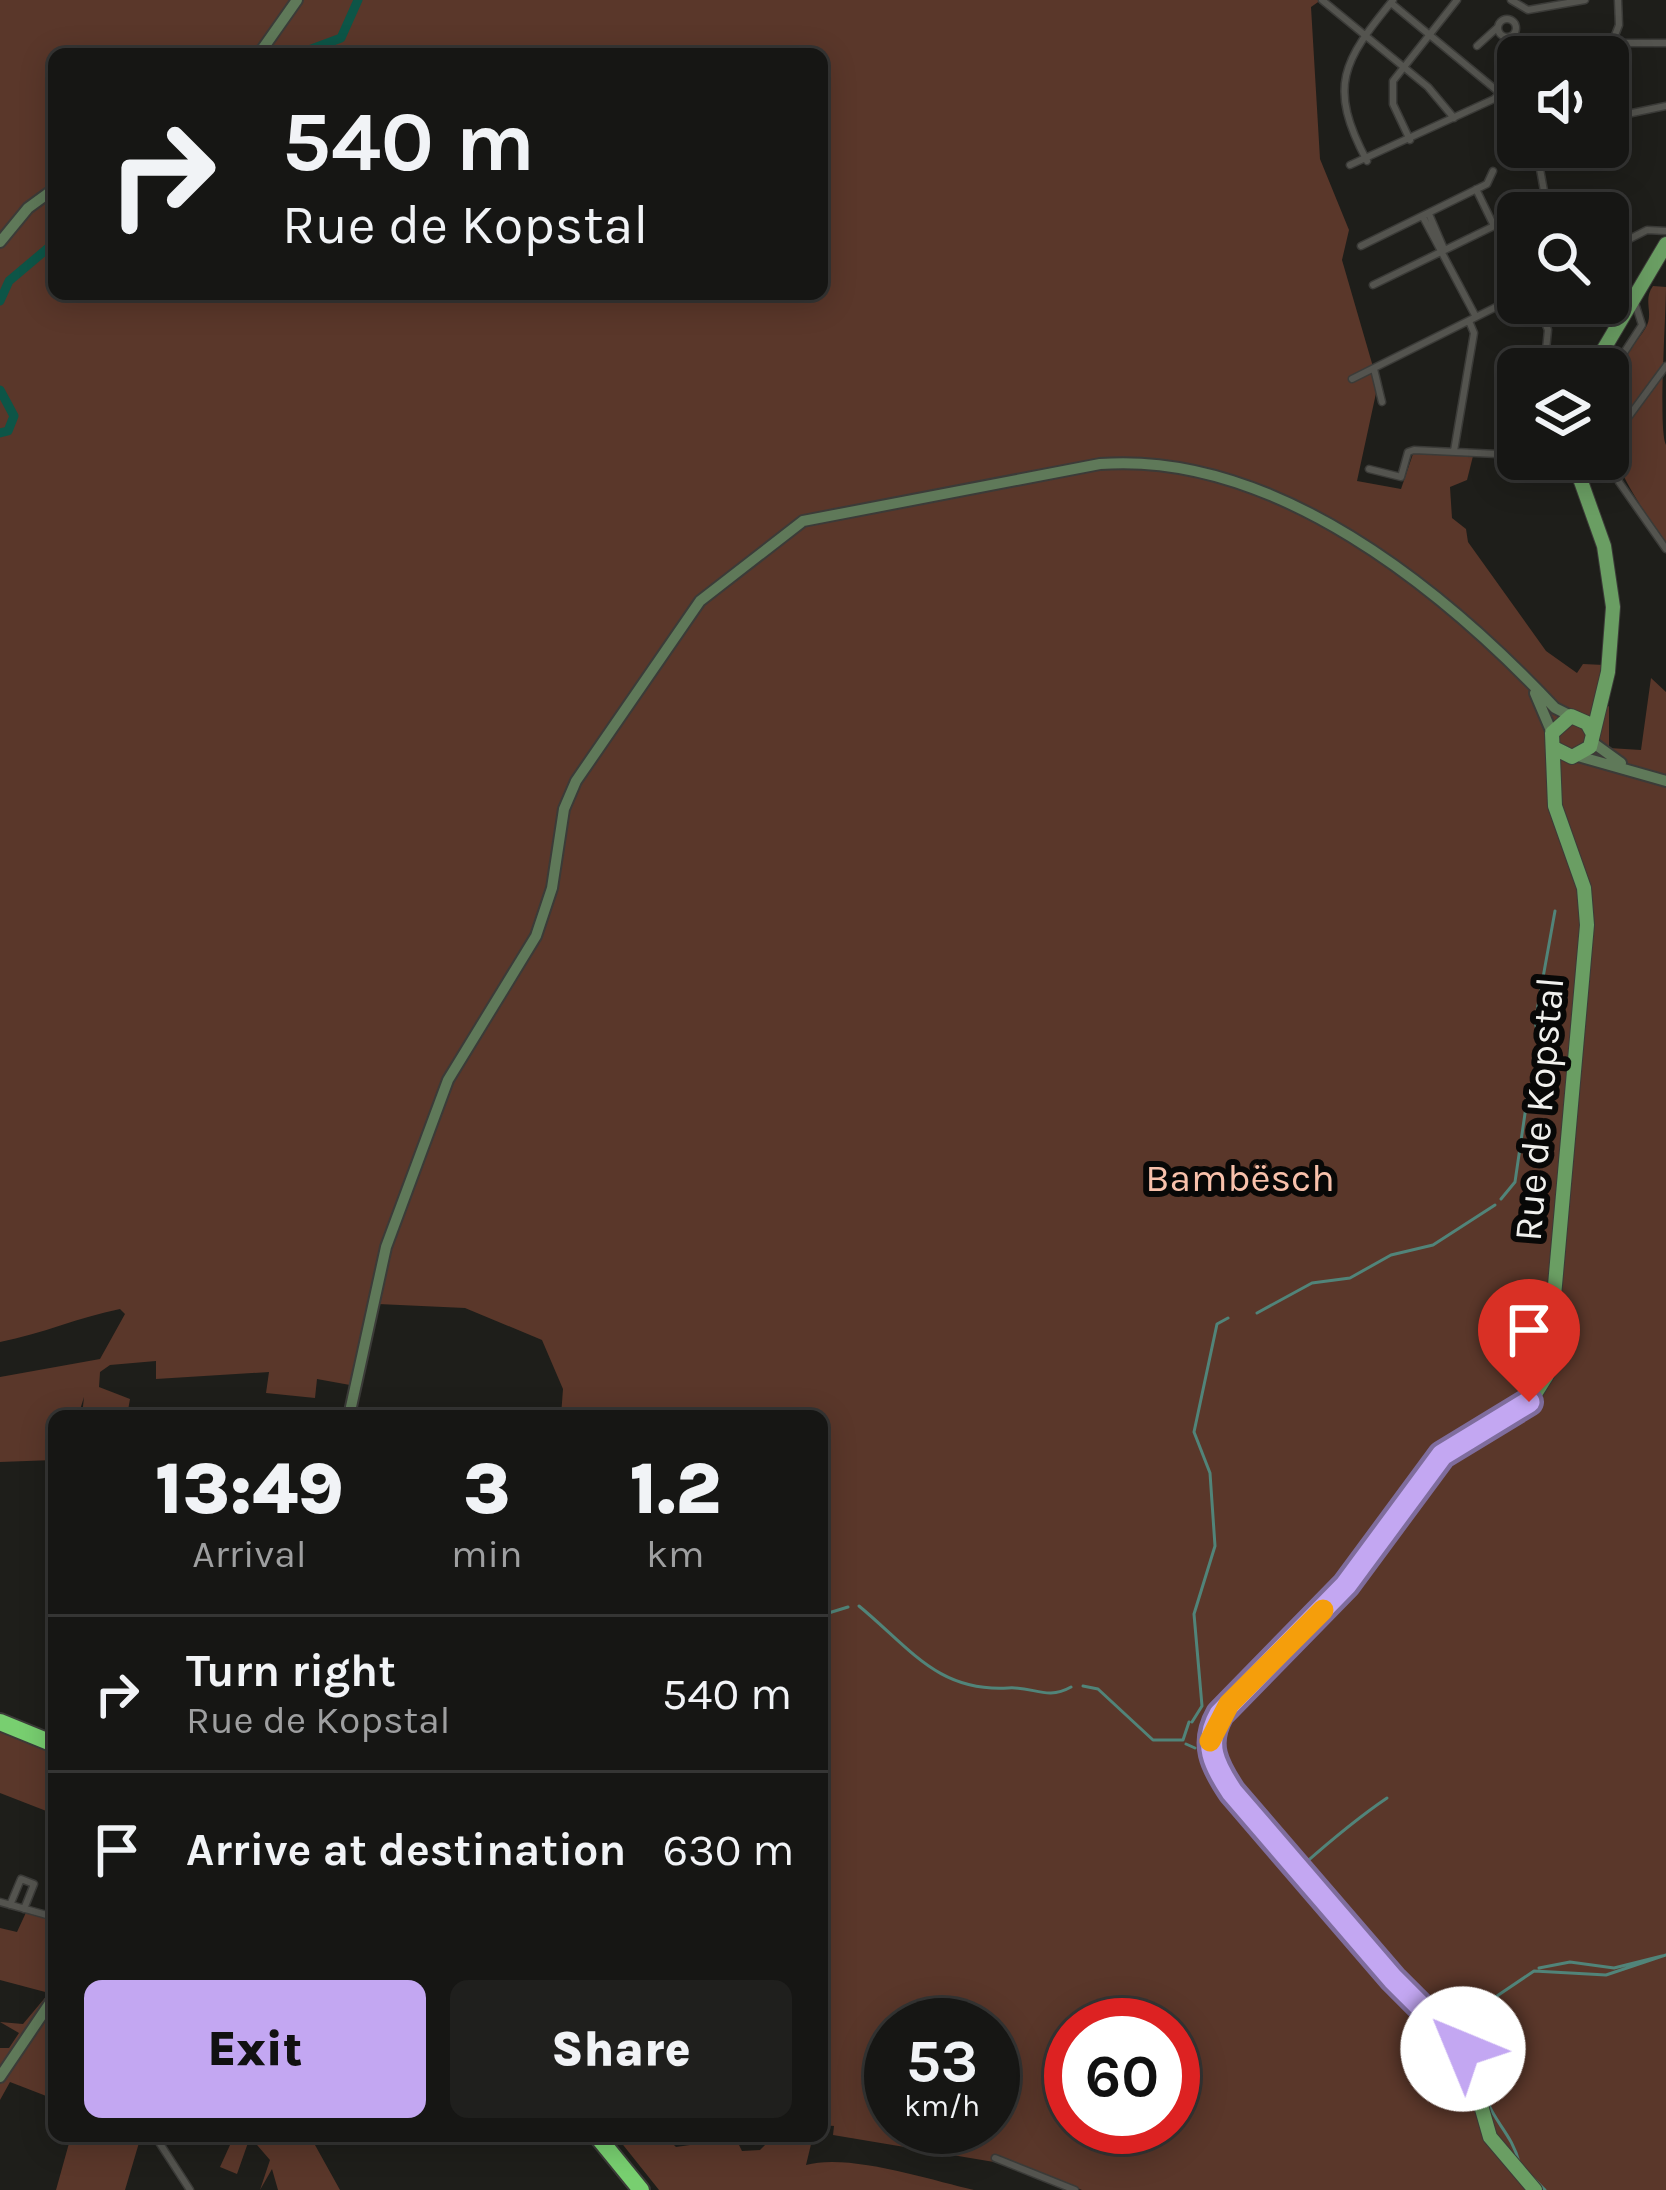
<!DOCTYPE html>
<html lang="en">
<head>
<meta charset="utf-8">
<style>
	body { margin:0; font-family:Karla,sans-serif; background:#1f1f1d; color:#f1f3f6; height:100vh; display:flex; flex-direction:column; font-size:45px; white-space:nowrap }
	* { box-sizing:border-box; margin:0 }
	p { font-size:39px; color:#9e9fa0 }
	.icon { flex:none; width:66px; height:66px; fill:none; stroke:currentColor; stroke-width:2; stroke-linecap:round; stroke-linejoin:round }
	.map { position:relative; flex:1; overflow:hidden }
	.drawer { position:absolute; left:48px; top:1410px; width:780px; height:732px; display:flex; flex-direction:column; background:#161614; border-radius:18px; box-shadow:0 6px 30px #0003,0 0 0 3px #353534 }
	.drawer>* { flex:none }
	.banner { position:absolute; left:48px; top:48px; width:780px; height:252px; border-radius:18px; box-shadow:0 6px 30px #0003,0 0 0 3px #353534; background:#161614; color:#f1f3f6; overflow:hidden }
	.controls { position:absolute; left:1497px; top:36px; display:grid; gap:24px }
	.controls a { display:grid; place-items:center; width:132px; height:132px; border-radius:18px; background:#161614; box-shadow:0 6px 30px #0003,0 0 0 3px #353534; font-size:60px }
	.speed { position:absolute; left:864px; top:1998px; display:flex; gap:24px; font-size:60px; font-weight:700; text-align:center }
	.speed>* { display:grid; place-content:center; width:156px; height:156px; border-radius:50%; background:#161614; box-shadow:0 6px 30px #0003,0 0 0 3px #353534; line-height:1 }
	.speed small { font-size:30px; font-weight:400 }
	.speed .limit { border:18px solid #d22; background:#fff; color:#111 }
	.pin { position:absolute; display:grid; place-items:center; width:102px; height:102px; color:#fff; margin:-123px -51px; border-radius:50% 50% 50% 0; rotate:-45deg; box-shadow:0 0 12px #0007 }
	.pin .icon { rotate:45deg }
	.me { position:absolute; width:132px; margin:-66px; rotate:315deg; stroke-linejoin:round; filter:drop-shadow(0 0 9px #0008) }
	.turn { display:flex; align-items:center; gap:42px; height:252px; padding:0 36px; font-size:54px }
	.turn .icon { width:156px; height:156px; stroke-width:2.5 }
	.turn b { display:block; font-size:84px; line-height:102px }
	.eta { display:flex; justify-content:space-evenly; align-items:center; height:204px; text-align:center }
	.eta b { font-size:72px; font-weight:800; line-height:84px }
	.action { display:flex; gap:24px; margin-top:auto; padding:24px 36px }
	.action a { flex:1; height:138px; border-radius:18px; background:#c3a7f2; color:#111; font-size:48px; font-weight:800; line-height:138px; text-align:center }
	.action a+a { background:#1f1f1d; color:#f1f3f6 }
	ul { padding:0; list-style:none }
	li { display:flex; align-items:center; gap:36px; height:156px; padding:0 36px; border-top:3px solid #353534 }
	li div { flex:1 }
	li b { display:block; font-size:45px }
	li em { font-style:normal }
	.map>svg:first-child { display:block }
</style>
</head>
<body>
<div class="map">
<svg width="1666" height="2190" viewBox="0 0 1666 2190">
	<rect width="100%" height="100%" fill="#1e1e1a"/>
	<path fill="#5a372a" fill-rule="evenodd" d="M0,0h1321l-10,7 9,152 29,71 -7,30 36,124 -21,97 44,8 13,-38 59,5 -6,24 -17,7 2,31 14,11 2,13 78,109 31,22 6,-9 21,1 -1,44 6,-3v42l32,2 10,-72 15,14v1498h-584l-85,-34 -3,6 -161,-27 1,-9 -12,-1v-709h-261l2,-27 -21,-49 -77,-32 -87,-4 -25,112h-9l6,-31 -33,-6 -2,19 -49,-5 3,-21 -113,7v-18l-46,4 -10,7 -1,15 31,12 -3,17h-45l2,-19 -6,19h-24v44l-54,2v-85l100,-18 25,-45 -5,-5c-41,8 -78,25 -120,33zM54,54h768v240h-768zM891,2025h102v102h-102zM1071,2025h102v102h-102z
		M1653,286l13,1c0,30 -8,143 0,158v97c-34,-48 -78,-104 -47,-175 6,-15 18,-25 26,-38 10,-15 -3,-28 8,-43z
		M0,1729l54,24v61l-54,-21z
		M29,1906l25,8v185l-44,-17 -10,18v-52h9l10,-15 -19,-11 23,2 26,-31 -49,-13v-52l17,4z
		M71,2136h70l-16,54h-69z
		M223,2136h87l30,54h-62l-6,-21 -12,21 10,-30 -20,-23 -13,37 -17,-7 10,-22z
		M616,2136h49l11,11 28,-4 -1,-7h43l-7,9 3,6 18,-1 14,-14h39l-7,29c43,-12 124,15 168,25h-315z"/>
	<g fill="none" stroke-linecap="round" stroke-linejoin="round">
		<path stroke="#518479" stroke-width="3" d="M1501,1199l14,-17 13,-89 16,-38 -9,-33 20,-111
			M1257,1313l55,-30 38,-5 41,-23 42,-10 62,-40
			M859,1606c52,43 79,86 149,82 26,-2 38,13 63,-1
			M822,1615l26,-8
			M1083,1686l15,3 55,51h30l6,-18
			M1192,1722l10,-16 -8,-92 21,-68 -5,-73 -16,-41 23,-108 11,-6
			M1186,1744l9,4
			M1200,1751l16,29
			M1303,1865c26,-23 53,-46 84,-67
			M1539,1968l31,-6 44,6 48,-12
			M1491,2000l43,-29 72,4 60,-20
			M1486,2099c10,25 26,36 33,63
			M1533,2178l12,12"/>
		<path stroke="#0d5547" stroke-width="9" d="M298,54l43,-16 17,-38
			M0,301l9,-20 45,-38
			M0,390l14,26 -6,15 -8,2"/>
		<g stroke="#3b3b38" stroke-width="9">
			<path id="street" d="M1322,0l106,87 26,31
				M1511,0l17,10 57,-10
				M1391,3l127,105
				M1498 28a9 9 0 1 1 18 0a9 9 0 1 1-18 0Z
				M1612,43l7,-18 -1,-25
				M1477,46l21,-19
				M1584,57l28,-14h54
				M1608,118l58,-12
				M1410,140l-17,-36v-23l64,-81
				M1536,147l12,66
				M1367,161c-40,-75 -24,-100 26,-161
				M1350,165l144,-66 24,-23
				M1429,214l15,35
				M1423,217l53,100
				M1361,246l126,-62 6,-13
				M1608,250l39,-20 19,1
				M1373,285l121,-59 -18,-37
				M1537,303l11,27 -4,39
				M1374,369l8,33
				M1352,379l166,-83
				M1608,403l8,-38 26,-40 -7,-22
				M1608,421l11,61 47,67
				M1454,451l20,-118 -5,-12
				M1611,451l10,-5 3,-23 42,-57
				M1369,469l32,8 7,-25 6,-2 104,5
				M0,1902l54,15
				M10,1905l11,-26 13,5 -10,25
				M155,2136l35,54
				M995,2158l80,32"/>
		</g>
		<g stroke="#3b3b38" stroke-width="14">
			<path id="secondary" d="M259,54l38,-54
				M0,242l28,-34 26,-19
				M1535,693l17,40
				M1592,742l29,21
				M1578,756l88,25
				M349,1416l37,-169 62,-167 88,-144 16,-48 12,-79 12,-28 124,-180 103,-80 297,-57c174,-13 343,125 455,244l16,8
				M0,2077l54,-80"/>
		</g>
		<g stroke="#3b3b38" stroke-width="16">
			<path id="primary" d="M1592,369l74,-125
				M1556,749l16,8 18,-10 18,-75 5,-65 -9,-61 -31,-87
				M1535,2190l-45,-53 -22,-77 -11,-21 -65,-60 -160,-187 -21,-42 9,-36 113,-114 109,-145 88,-53 17,-27 40,-450 -3,-37 -29,-82 -3,-73 19,-17 16,7 6,11"/>
		</g>
		<g stroke="#3b3b38" stroke-width="20">
			<path id="highway" d="M0,1722l54,22
				M597,2136l44,54"/>
		</g>
		<use href="#street" stroke="#54544f" stroke-width="6"/>
		<use href="#secondary" stroke="#5f7959" stroke-width="10"/>
		<use href="#primary" stroke="#6a9e63" stroke-width="14"/>
		<use href="#highway" stroke="#78cf70" stroke-width="16"/>
	</g>
	<g fill="none" stroke-linecap="round" stroke-linejoin="round">
		<g stroke="#7f6d9d" stroke-width="30">
			<path id="route" d="M1463,2049l-70,-70 -161,-187c-18,-27 -29,-48 -12,-78l126,-129 96,-130 87,-53"/>
		</g>
		<use href="#route" stroke="#c3a7f2" stroke-width="21"/>
		<path stroke="#f59e0b" stroke-width="21" d="M1210,1741l19,-37 94,-94"/>
	</g>
	<g text-anchor="middle" stroke-width="12" stroke-linejoin="round" paint-order="stroke">
		<g font-size="39" fill="#f0f0ed" stroke="#080807">
			<text transform="translate(1538 1109) rotate(-85)" y="14">Rue de Kopstal</text>
		</g>
		<g font-size="39" fill="#f8c1ab" stroke="#080807">
			<text x="1240" y="1191">Bambësch</text>
		</g>
	</g>
</svg>
<div class="controls">
<a><svg class="icon" aria-label="sound" viewBox="0 0 24 24"><path d="M4 9h4l5-4v14l-5-4H4zM17 9q2 3 0 6"/></svg></a>
<a><svg class="icon" aria-label="search" viewBox="0 0 24 24"><circle cx="10" cy="10" r="6"/><path d="M15 15l6 6"/></svg></a>
<a><svg class="icon" aria-label="layers" viewBox="0 0 24 24"><path d="M12 4l9 5-9 5-9-5zM3 14l9 5 9-5"/></svg></a>
</div>
<div class="speed"><div>53<small>km/h</small></div><div class="limit">60</div></div>
<div class="pin" style="left:1529px;top:1402px;background:#d93025"><svg class="icon" aria-label="arrive" viewBox="0 0 24 24"><path d="M6 21V4h12l-3 4 3 4H6"/></svg></div>
<svg class="me" style="left:1463px;top:2049px" viewBox="-20 -20 40 40"><circle r="19" fill="#fff"/><path d="M0-13L10 11 0 6-10 11z" fill="#c3a7f2"/></svg>
<div class="banner">
<div class="turn"><svg class="icon" aria-label="right" viewBox="0 0 24 24"><path d="M7 20v-9h11M14 6l5 5-5 5"/></svg><div><b>540 m</b>Rue de Kopstal</div></div>
</div>
<section class="drawer">
<div class="eta">
<div><b>13:49</b><p>Arrival</p></div>
<div><b>3</b><p>min</p></div>
<div><b>1.2</b><p>km</p></div>
</div>
<ul>
<li><svg class="icon" aria-label="right" viewBox="0 0 24 24"><path d="M7 20v-9h11M14 6l5 5-5 5"/></svg><div><b>Turn right</b><p>Rue de Kopstal</p></div><em>540 m</em></li>
<li><svg class="icon" aria-label="arrive" viewBox="0 0 24 24"><path d="M6 21V4h12l-3 4 3 4H6"/></svg><div><b>Arrive at destination</b></div><em>630 m</em></li>
</ul>
<div class="action"><a>Exit</a><a>Share</a></div>
</section>
</div>
</body>
</html>
